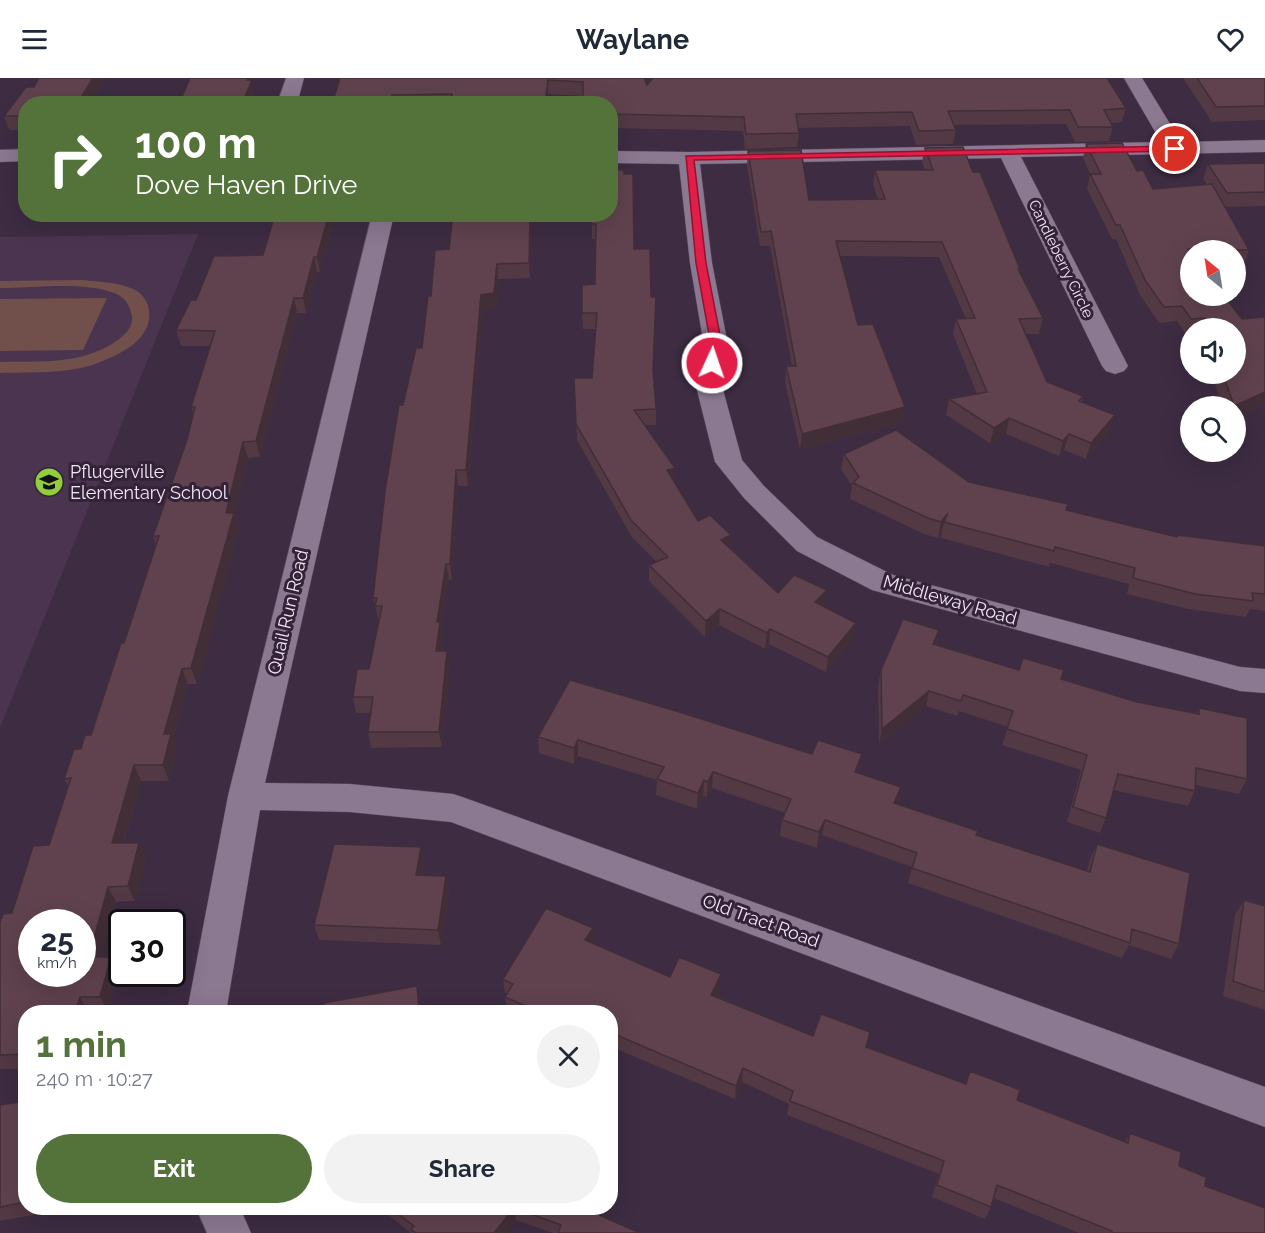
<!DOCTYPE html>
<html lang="en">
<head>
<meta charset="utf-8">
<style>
	body { margin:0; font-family:Raleway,sans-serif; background:#f2f2f3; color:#1f2937; height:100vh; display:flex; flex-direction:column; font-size:22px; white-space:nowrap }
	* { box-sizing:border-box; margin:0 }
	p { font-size:20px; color:#747a83 }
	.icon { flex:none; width:33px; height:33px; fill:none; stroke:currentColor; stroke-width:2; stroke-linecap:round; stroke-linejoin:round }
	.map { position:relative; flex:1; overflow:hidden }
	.panel { position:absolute; left:18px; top:927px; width:600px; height:210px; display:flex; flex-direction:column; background:#fff; border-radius:24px; box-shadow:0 6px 24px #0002 }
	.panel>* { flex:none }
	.guide { position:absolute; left:18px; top:18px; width:600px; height:126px; border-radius:24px; box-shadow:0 6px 24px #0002; background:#53733a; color:#fff; overflow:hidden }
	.needle { width:39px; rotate:330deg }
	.buttons { position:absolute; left:1180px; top:162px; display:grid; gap:12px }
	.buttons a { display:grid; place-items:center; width:66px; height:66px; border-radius:50%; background:#fff; box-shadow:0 6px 24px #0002; font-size:30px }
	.speed { position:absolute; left:18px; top:831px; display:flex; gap:12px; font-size:30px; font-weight:700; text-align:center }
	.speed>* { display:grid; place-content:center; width:78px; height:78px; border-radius:50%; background:#fff; box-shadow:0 6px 24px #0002; line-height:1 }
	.speed small { font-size:15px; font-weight:400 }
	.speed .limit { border:3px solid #111; border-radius:9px; background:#fff; color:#111 }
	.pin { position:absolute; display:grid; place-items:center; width:51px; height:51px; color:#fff; margin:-26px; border:3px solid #fff; border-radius:50%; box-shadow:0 2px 6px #0007 }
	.me { position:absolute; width:66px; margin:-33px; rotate:3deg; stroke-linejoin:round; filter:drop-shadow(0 0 4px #0008) }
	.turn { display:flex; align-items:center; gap:21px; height:126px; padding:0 18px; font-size:27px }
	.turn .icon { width:78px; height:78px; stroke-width:2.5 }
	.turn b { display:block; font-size:42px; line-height:51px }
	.round { display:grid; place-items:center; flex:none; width:63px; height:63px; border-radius:32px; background:#f2f2f3 }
	.overview { display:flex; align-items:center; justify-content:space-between; height:102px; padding:0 18px }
	h1 { font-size:36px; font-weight:700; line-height:45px; color:#53733a }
	.button { display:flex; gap:12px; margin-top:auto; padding:12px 18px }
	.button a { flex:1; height:69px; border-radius:36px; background:#53733a; color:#fff; font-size:24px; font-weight:700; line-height:69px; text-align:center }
	.button a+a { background:#f2f2f3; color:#1f2937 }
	header { display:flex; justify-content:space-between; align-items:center; height:78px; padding:0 18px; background:#fff; font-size:27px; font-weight:700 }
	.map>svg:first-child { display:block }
</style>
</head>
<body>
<header><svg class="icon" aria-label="menu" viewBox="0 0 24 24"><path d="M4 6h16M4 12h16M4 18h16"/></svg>Waylane<svg class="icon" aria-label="heart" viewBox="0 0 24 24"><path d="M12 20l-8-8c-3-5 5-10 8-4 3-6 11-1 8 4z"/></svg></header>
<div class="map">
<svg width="1265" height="1155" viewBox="0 0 1265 1155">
	<rect width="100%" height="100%" fill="#3d2c42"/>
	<path fill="#4a3450" d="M198,156l-198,494v-491z"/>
	<path fill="#71504c" d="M83,202c16,2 35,2 50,9 8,3 15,12 16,21 4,30 -30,45 -54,54 -29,10 -64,8 -95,9v-11c40,-1 80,3 115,-20 9,-6 18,-14 17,-25 -2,-12 -7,-20 -18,-24 -32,-12 -80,-5 -114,-5v-7z
		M107,220l-24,52 -83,1v-52z"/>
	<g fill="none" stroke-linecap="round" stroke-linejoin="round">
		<g stroke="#5a4b5d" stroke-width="1">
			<path id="minor" d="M286,0h18l-7,26h-20z
				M1124,0h18l39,64 84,-2v12l-244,5 107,209 -4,5 -9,3 -9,-3 -4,-5 -101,-208 -301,6 12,99 15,77 -5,46 20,74 22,26 53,51 76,38 347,92 25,2v24l-25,-2 -368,-101 -75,-39 -53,-53 -29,-36 -19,-76 7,-46 -13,-77 -11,-99 -69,-1v-12l79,1 472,-10z
				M26,71v12l-26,1v-12z
				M372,136h22l-129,569 85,1 103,10 12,4 800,289v40l-814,-305 -101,-10 -90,-2 -34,202h-39l41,-216z
				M196,1130h44l11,25h-44z"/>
		</g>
		<use href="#minor" fill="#8b7891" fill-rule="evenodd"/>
	</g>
	<path fill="#523943" d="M39,0h66l-15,26h-64v26h-17l-5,-14 30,-29z
		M340,0h304l3,7 479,23 -4,14 -11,1 2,4 -4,14 -34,1 -9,-18 -112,1 2,5 -3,14 -37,1 -6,-19 -112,2 1,5 -2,14 -52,2 -2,-18 -133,-3v-24l-27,-8 -35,-2 -1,10h-215z
		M1183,0h82v42l-53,2z
		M1122,65l15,28 6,-1 10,19 54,-4 -4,-6 5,-15 57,-1v43l-40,1 24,43 -5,14h-8v-14h-45v46h33l18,23 23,-2v87l-29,14v-12h-14l-10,-32h24v-46h-45v6h-5l-9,-13 -18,2 -19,-28 -24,-56h-4l-25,-50 3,-15 -7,-16 3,-14z
		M925,70l48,24 47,97v3l23,46 -4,16h-13l21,48 36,14 -1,6 28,29 -24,28 -22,-9 -5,6 -53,-22 -16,9 -44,-28 3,-16 28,-5 -24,-60 3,-15h10l-27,-62 -99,-1 18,69 47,82 -3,15 -102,28 -15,-68 1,-16h6l-22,-120h-10l-13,-81 1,-14 61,49 69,-1 -5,-14 2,-15h50l-3,-8z
		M275,136h61l-16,58h-3l-11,41h-9l-37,144 -12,1 -14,56 5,15 -42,155h-9l-15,55 4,10 -8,32h-28l-17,62h15l7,15 -11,43 -19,1 -15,55 18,14 -11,41h-82v57h-26v-147l12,-9 37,-68 19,-59 -4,-7 17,-30 10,-14 33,-92 32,-98 -3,-9 34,-96 6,-26 -2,-7 19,-61h-29l-5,-16 20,-30 67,-45z
		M453,136h78l-1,64 -32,1 -2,29 -14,2 -14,176h-10l-6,94h-3l-8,47 2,11 -2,13h6l3,16 -8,80 -71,1 -3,-16 3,-19h-15l-3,-16 16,-28 10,-47 -6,-24 30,-193 19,-57 9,-52 18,-47z
		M583,136h27l24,35 17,48h5l-3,76 3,36v16h-11l30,43 -1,14 24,39 33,27 47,45 46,13v1l29,32 -27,33 -57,-28 -4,5 -46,-24 -14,12 -56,-56v-16l8,-3 -26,-26 -54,-96 -3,-62h18l4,-49h-13l-1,-16 13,-29 1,-45h-4v-24z
		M844,376l125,28 97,28 110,27 1,-2 88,11v65l-15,-2 -4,8 -58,-8 -61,-15 2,-10 -79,-21 -1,4 -108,-29 1,-6 -4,6 -14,-4 -74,-35 2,-13 -11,-17z
		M939,552l-3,14 83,26 42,9 76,23 60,11 2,-5 48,71 -8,15 -44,-9v6l-7,15 -75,-16 -7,28 -6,15 -33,-11 14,-52 -79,-25 6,-18 -49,-16 -2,5 -31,-10 -47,39 -1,-59 3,-16z
		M538,659l274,17h50l-4,19 38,31 80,31 111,36 3,-12 7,-15 82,100 -8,15 -42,-14 -7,13 -214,-75 4,-16 -90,-32 -5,13 -37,-12 2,-16 3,-7 -73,-25 -5,9 -4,-1 -6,13 -41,-14 1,-15 -79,-24 -4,8 -35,-11z
		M421,769l3,16 -2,12 24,1 3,15 -8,54 -122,-5 -5,-15z
		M1244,822l21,6v-2v106l-42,-14 12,-81z
		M593,850v15l77,34 49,12 -3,7 97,40 53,11 99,37 5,-13 47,29 108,42 5,-9 49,33 86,67h-186l-85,-35 -3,9 -6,12 -53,-22 7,-23 -152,-59 2,-11 -47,-22 -7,17 -121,-51 -4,-36h-100l-3,-1 -2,-14 2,-3 -2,-1 -2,-14z
		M26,1023v107h30l-1,3 -55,10v-116z
		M384,1130h219l-4,7 41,18h-87l-37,-13 -10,13h-95l-25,-20z"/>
	<path fill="#422e37" d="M93,0h12l-15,26h-13z
		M248,0h8l-3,9 2,7 -4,10h-9z
		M548,2v14l-1,10h-2z
		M392,17l1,9h-3z
		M329,136h7l-16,58 -3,-15z
		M530,136h1l-1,64 -1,-15z
		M314,179l3,15 -11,41 -3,-15z
		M497,186l1,15 -2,29 -14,2 -14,176 -2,-16 15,-175z
		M294,220l3,15 -37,144 -4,-16z
		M1265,314v12l-29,14v-12h-2z
		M905,329l-3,15 -102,28 2,-16z
		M1115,337l-5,16 -24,28 5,-16z
		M1009,340l-3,16 -16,9 4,-15z
		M1069,356l-5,16 -5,6 4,-15z
		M243,364l5,16 -14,56 5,15 -42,155 -6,-16z
		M675,390l-1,16 -7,-14z
		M456,392l2,16 -6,94 -2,-16z
		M948,435l-4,9 -2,10 -4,6 3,-16z
		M731,457l-1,16 -9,-11z
		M446,486l3,16 -8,47 2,11 -5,29 -2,-16 1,-29z
		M827,512l-3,16 -11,12 2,-16z
		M720,531l-1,16 -14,12 1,-16z
		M856,545l-3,16 -27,33 2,-15z
		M770,551l-1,15 -4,5 2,-16z
		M939,552l-4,16 -2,-2z
		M447,573l3,16 -8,80 -3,-15z
		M182,591l6,15 -15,55 4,10 -8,32 -6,-16 1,-31z
		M929,613l-3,15 -47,39 3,-16z
		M578,662v16l-4,8v-16z
		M862,676l-3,16 -7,18 3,-16z
		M134,687l7,16 -22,78 -7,-16z
		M713,694l-1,16 -5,9 1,-15z
		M704,702l-1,16 -6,13 1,-16z
		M901,709l-4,16 -7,16 4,-16z
		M825,742l-3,15 -5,13 2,-16z
		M139,765l7,15 -11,43 -7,-15z
		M421,769l3,16 -5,27 -3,-15z
		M446,798l3,15 -8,54 -3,-15z
		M108,809l8,15 -19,70 -8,-15z
		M593,850v14l-7,13 -1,-15z
		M111,879l8,14 -11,41 -8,-15z
		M721,896l-2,15 -9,20 1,-14z
		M417,908l3,15 1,11h-2z
		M80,919l8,15h-13z
		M614,956v14l-4,7v-15z
		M743,990l-1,14 -7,17 1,-13z
		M514,1130l2,12 -10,13h-12z
		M597,1130h6l-8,17 -1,-12z"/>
	<path fill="#5f424e" stroke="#422e37" stroke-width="1.5" fill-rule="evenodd" d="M39,0h54l-16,26h-51v12h-22l22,-29h8z
		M190,0h58l-1,2h5l-10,24h-63z
		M340,0h304l3,7 6,-7h454l19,30 -22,2 9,17h-35l-8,-17 -122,1 8,19 -37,1 -7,-19 -116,2 3,19 -53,1 -2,-17 -134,-3v-10h-27v-22l-35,-2 -3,24h-95l2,-10 -60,1 -2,9h-58z
		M1197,0h68v28l-49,1z
		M1122,65l15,28 6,-1 10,19 59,-5 37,66 -61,-1 3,4v43h33l18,23 23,-2v75l-31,14 -11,-32h13v-46h-28l-3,-10 -14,1 -9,-13 -18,1 -19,-27 -25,-55h-4l-26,-51h11l-15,-30z
		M963,69l10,25h7l40,97h-2l25,49 -24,1 28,63 36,14 -4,5 36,14 -24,28 -22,-9 -6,7 -54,-23 -15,10 -45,-29 38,-7 -31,-73 19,-1 -33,-76 -106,-1 22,84 15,-1 32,83 -103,27 -16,-68h10l-25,-135 -10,1 -13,-81 53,-1 8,50 76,-1 -10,-29h58l-8,-22z
		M1265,85v29l-38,1 -19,-29z
		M610,92h14v4h9l1,75h16l1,48h5l-3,72 3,40 -22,1 41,58 -8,2 31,51 12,-6 21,20 -10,5 57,53 16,-18 33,15 -12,12 41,21 -28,34 -58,-28 -3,4 -47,-24 -14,12 -57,-56 19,-8 -37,-37 -55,-96 -2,-46h18l5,-65h-15v-28l13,-1 1,-60h-5l1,-10h18z
		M275,136h54l-12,43h-3l-11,41h-9l-38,143 -13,1 -17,71h8l-43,155 -9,1 -18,65h7l-8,31h-29l-22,78h27l-11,43 -20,1 -19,70h22l-11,40h-20l-5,15h-49v42l-26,1v-133l3,-8 9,-1 21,-67 16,-1 22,-67 -7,1 10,-30h7l4,-14h6l30,-92h3l35,-107h-6l34,-96 8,-33h-4l24,-76 -39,-1 15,-30h5l18,-44 49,-1zM32,844h50v52h-50z
		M453,136h77l-1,49 -32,1 -3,29 -13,2 -15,175h-10l-6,94h-4l-9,58h3l-4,29h11l-8,81h-71l5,-35h-20l4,-28h12l13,-63h-7l2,-8h-4l12,-106 14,-87h4l13,-57h6l6,-52h3l4,-46 14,-1z
		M896,352l73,52 99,22 -2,6 111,27v-2l88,11v48l-13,-1 1,8 -58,-7 -62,-16 2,-10 -80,-21 -1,4 -110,-29 4,-9 -7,9 -13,-4 -75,-35 6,-6 -15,-23z
		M903,541l36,11 -6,14 86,26 4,-12 41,12 -3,9 76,23 62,12v-6l48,10v61l-51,-11 -1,23 -77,-17 -12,44 -33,-11 14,-52 -80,-26 6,-18 -50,-16 -2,6 -32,-10 -47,38 -1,-59z
		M570,602l106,31 136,43 6,-14 44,14 -7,18 46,15 -7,16 84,28 -2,4 114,37 7,-28 93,29 -11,71 -47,-15 -2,14 -218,-75 5,-15 -92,-33 -6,12 -37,-12 9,-21 -78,-27 -5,10 -4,-2 -6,13 -41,-14 7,-12 -86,-27 -4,8 -36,-11z
		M334,766l87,3 -5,28 30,1 -8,54 -124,-5z
		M1244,822l21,6v86l-32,-11z
		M546,830l47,20 -8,12 85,37 9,-20 42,17 -10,21 102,41 8,-22 49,18 -4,15 100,37 4,-13 50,19 -3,10 111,43 2,-10 51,19 -2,14 27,11 -1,9 60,22v25h-153v-2l-115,-46 -6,22 -54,-22 7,-24 -154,-60 3,-10 -50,-23 -7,18 -122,-52 -4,6v-28h-70l-35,-15 8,-13 -10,-5z
		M417,908l2,26h-95v-9z
		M26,1023v101l-26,5v-102z
		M390,1130h207l-3,5 46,20h-82l3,-8 -47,-17 -20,25h-78l-5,-3 3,-4z"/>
	<path fill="#e11d48" stroke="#92132f" stroke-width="1.5" d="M1175,68l3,1v4l-484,9 12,103 15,77 -3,23 -6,3 -5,-3 3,-23 -14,-77 -10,-107z"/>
	<defs>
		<g id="school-disc" transform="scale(1.5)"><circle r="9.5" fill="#92cd3e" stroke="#332238"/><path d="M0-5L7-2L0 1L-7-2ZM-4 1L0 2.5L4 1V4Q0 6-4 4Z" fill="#111"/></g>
	</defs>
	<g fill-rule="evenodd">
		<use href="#school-disc" x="49" y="404"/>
	</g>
	<g text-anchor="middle" stroke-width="6" stroke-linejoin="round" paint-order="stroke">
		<g font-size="15" fill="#f2e7f5" stroke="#332238">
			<text transform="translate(1061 181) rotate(64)" y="5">Candleberry Circle</text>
		</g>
		<g font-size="18" fill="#f2e7f5" stroke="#332238" text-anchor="start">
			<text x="70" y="400">Pflugerville<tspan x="70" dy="21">Elementary School</tspan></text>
		</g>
		<g font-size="18" fill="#f2e7f5" stroke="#332238">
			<text transform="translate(950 522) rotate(16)" y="6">Middleway Road</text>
			<text transform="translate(288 534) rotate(-77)" y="6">Quail Run Road</text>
			<text transform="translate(761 843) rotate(20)" y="6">Old Tract Road</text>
		</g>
	</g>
</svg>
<div class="buttons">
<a><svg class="needle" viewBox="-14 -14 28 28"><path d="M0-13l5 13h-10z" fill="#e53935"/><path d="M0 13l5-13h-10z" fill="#747a83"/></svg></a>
<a><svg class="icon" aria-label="sound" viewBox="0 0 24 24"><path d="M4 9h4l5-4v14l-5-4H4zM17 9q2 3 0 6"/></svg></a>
<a><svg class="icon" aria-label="search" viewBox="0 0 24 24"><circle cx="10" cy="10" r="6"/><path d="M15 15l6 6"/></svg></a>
</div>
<div class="speed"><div>25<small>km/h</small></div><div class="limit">30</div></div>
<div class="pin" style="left:1175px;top:71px;background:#d93025"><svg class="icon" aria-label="arrive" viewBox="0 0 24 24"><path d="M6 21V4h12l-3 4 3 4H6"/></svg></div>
<svg class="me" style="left:712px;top:285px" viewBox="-20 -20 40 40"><circle r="17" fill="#e11d48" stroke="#fff" stroke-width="3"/><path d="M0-11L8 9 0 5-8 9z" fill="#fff"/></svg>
<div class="guide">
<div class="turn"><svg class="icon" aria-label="right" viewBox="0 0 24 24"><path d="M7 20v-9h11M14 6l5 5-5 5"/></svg><div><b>100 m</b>Dove Haven Drive</div></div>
</div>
<section class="panel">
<div class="overview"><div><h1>1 min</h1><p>240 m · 10:27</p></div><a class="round"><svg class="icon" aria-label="close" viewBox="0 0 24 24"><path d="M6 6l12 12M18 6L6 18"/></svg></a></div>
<div class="button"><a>Exit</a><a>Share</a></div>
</section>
</div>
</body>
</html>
